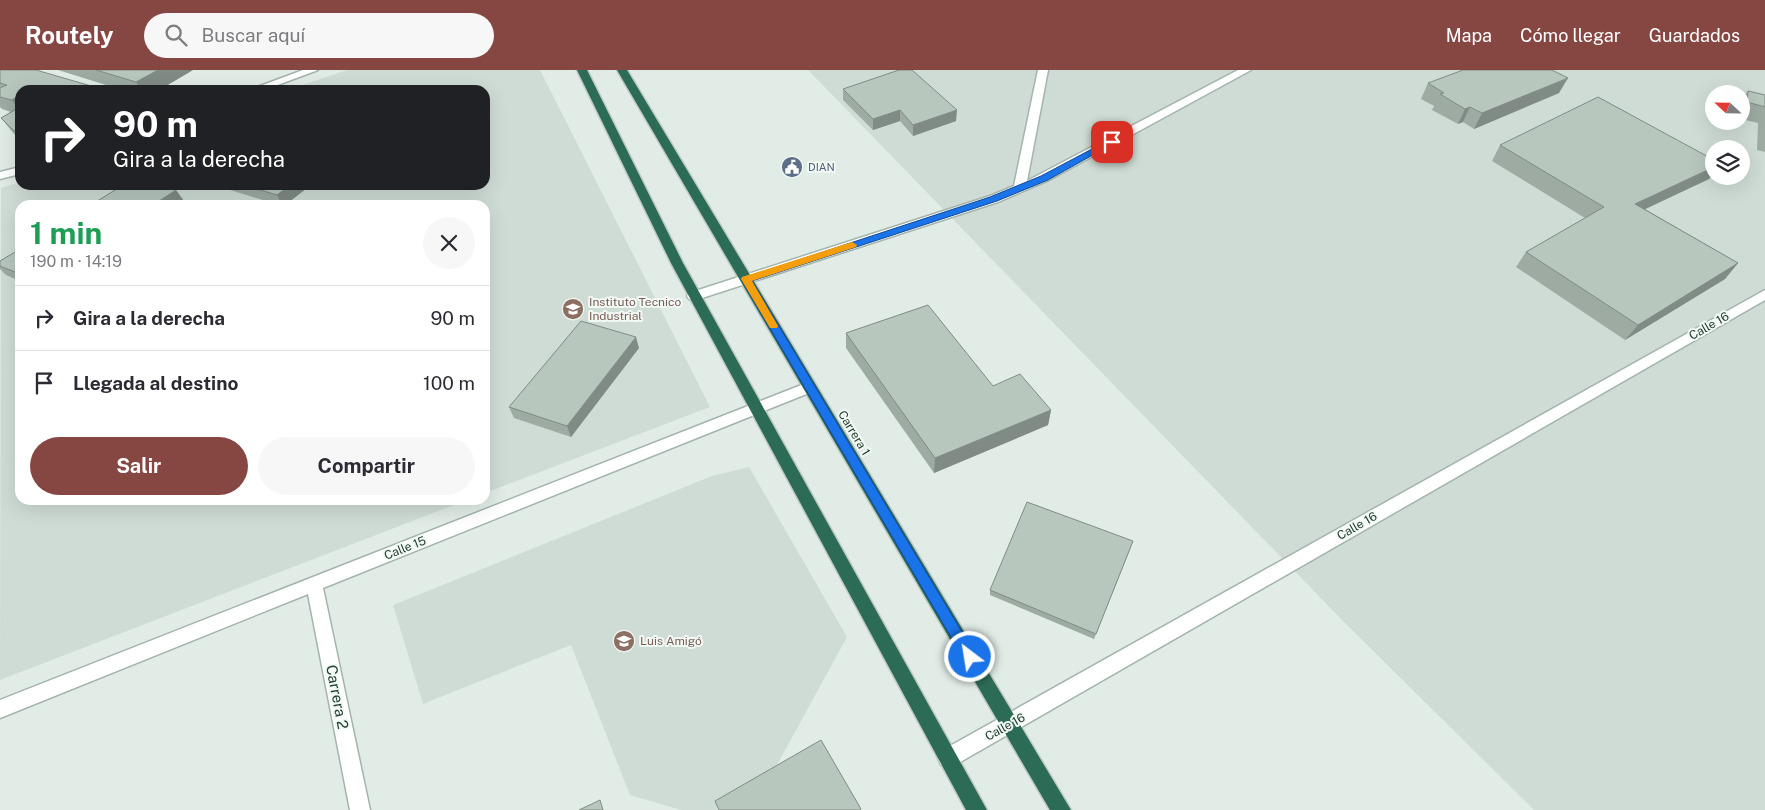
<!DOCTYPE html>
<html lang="es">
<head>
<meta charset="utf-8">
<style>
	body { margin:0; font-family:"Public Sans",sans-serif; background:#f7f7f7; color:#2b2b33; height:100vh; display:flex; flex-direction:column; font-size:19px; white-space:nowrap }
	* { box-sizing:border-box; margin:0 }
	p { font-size:16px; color:#7c7c81 }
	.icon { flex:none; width:28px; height:28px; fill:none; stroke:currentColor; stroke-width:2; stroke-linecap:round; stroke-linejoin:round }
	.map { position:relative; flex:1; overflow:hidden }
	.drawer { position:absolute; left:15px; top:130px; width:475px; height:305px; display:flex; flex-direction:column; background:#fff; border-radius:15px; box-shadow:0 5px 20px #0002 }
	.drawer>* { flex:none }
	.banner { position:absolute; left:15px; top:15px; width:475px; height:105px; border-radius:15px; box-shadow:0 5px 20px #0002; background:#202124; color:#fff; overflow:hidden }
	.needle { width:32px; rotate:292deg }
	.tools { position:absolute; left:1705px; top:15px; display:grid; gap:10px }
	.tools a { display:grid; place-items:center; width:45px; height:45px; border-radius:50%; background:#fff; box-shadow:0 5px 20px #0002; font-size:25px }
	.pin { position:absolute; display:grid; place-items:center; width:42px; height:42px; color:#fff; margin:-21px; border-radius:10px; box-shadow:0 2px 8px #0006 }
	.me { position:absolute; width:55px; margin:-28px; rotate:329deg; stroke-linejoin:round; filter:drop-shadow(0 0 4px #0008) }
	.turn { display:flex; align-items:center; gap:18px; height:105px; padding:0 15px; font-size:22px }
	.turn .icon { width:65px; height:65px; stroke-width:2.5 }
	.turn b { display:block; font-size:35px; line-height:42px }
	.round { display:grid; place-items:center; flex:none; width:52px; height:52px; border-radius:26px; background:#f7f7f7 }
	.overview { display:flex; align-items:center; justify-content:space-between; height:85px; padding:0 15px }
	h1 { font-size:30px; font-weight:700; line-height:38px; color:#1e9e55 }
	.primary-button { display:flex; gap:10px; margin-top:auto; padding:10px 15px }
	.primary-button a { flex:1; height:58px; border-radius:30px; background:#864743; color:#fff; font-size:20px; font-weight:700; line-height:58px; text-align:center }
	.primary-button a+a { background:#f7f7f7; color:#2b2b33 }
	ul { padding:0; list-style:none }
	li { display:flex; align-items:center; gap:15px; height:65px; padding:0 15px; border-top:1px solid #e1e1e2 }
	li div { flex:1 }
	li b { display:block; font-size:19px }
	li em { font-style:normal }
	header { display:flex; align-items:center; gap:30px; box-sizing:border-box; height:70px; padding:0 25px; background:#864743; color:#fff }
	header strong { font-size:24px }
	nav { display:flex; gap:28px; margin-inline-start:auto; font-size:18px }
	.search { width:350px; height:45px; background:#f7f7f7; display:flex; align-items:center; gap:12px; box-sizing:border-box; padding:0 18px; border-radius:28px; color:#7c7c81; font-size:19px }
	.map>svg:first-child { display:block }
</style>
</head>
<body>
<header>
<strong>Routely</strong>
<div class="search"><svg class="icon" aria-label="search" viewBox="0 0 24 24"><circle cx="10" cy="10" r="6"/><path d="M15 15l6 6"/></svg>Buscar aquí</div>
<nav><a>Mapa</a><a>Cómo llegar</a><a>Guardados</a></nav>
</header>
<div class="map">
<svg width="1765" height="740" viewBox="0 0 1765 740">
	<rect width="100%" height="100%" fill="#e1ece6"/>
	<path fill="#cfdcd5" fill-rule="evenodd" d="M347,0h193l170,337 -225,86v-288h-465v295h447l-467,180 1,-492 19,-6v3h465v-95h-197z
		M808,0h957v740h-231l-191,-189zM1714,24h27v27h-27zM1714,79h27v27h-27z
		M749,397l98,170 -70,128 -61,45h-35l-51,-15 -59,-150 -148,59 -30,-99 319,-129z"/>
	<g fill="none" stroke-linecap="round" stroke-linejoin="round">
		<g stroke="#a4b4ac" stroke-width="3">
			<path id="minor" d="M303,0h15l-54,20h-15z
				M1038,0h10l-21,111 211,-111h13l-202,110 -51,22 -299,97h-10l-2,-3 2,-3 301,-97 24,-10z
				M20,97v7l-20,5v-7z
				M1765,220v10l-810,465 -7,2 -7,-2 -3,-7 3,-7z
				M809,312l5,1 2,4 -2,4 -491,197 47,222h-20l-42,-216 -308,124v-18z"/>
		</g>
		<g stroke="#c1c9c6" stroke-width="3">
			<path id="highway" d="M577,0h10l96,193 304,547h-21l-295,-547z
				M617,0h10l444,740h-21z"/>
		</g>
		<use href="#minor" fill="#fff" fill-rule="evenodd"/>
		<use href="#highway" fill="#2c6b56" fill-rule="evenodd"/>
	</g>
	<path fill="#9daba3" d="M0,0l20,20v51l-19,-23 10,-6 -9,-3 -2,-2z
		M58,0h135l-34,20h-37z
		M1428,13l131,10 -85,36 -11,-7 -5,2 -26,-14 2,-4 -13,-7z
		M843,19l113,32 -43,15 -13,-15 -27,9 -30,-30z
		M1748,21l17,4v57l-8,-2 1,-27 -17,-4v-19z
		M1500,75l209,34 -64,30 93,54 -13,16 -100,61 -109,-73 10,-15 59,-34 -93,-57z
		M214,115h97l-26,20h-6z
		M20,179v32l-14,-6 -6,-6v-8z
		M846,263l147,53 58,24 -3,15 -114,48 -88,-125z
		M639,278l-68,89 -57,-19 -5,-11z
		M1131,477l-37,92 -104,-44v-5z"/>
	<path fill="#808b85" d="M158,0h35l-34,20h-18l-5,-8z
		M1568,8l-9,15 -85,36 8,-16z
		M20,25v16l-8,-11z
		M1470,37l-7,15 -5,2 7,-15z
		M900,40v11l-27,9v-11z
		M957,40l-1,11 -43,15v-11z
		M1714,97v6l-5,6 -85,40 11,-15z
		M290,115h21l-26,20h-3l-5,-10z
		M176,120l8,11 -6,4h-25z
		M1738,193l-13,16 -100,61 13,-15z
		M636,267l3,11 -68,89 -4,-11z
		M1051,340l-3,15 -114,48 1,-15z"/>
	<path fill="#b7c7be" stroke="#808b85" d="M0,0h36l69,20h-85v5l-8,5 -12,-3v-9l7,-3 -7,-2z
		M96,0h62l-22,12z
		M899,0h13l45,40 -44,15 -13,-15 -27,9 -30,-30z
		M1463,0h89l16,8 -86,35 -12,-6 -5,2 -25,-15 4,-1 -16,-10z
		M1748,21l17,4v12l-18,-5z
		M1598,27l116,63v7l-79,37 103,59 -100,62 -112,-73 78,-45 -104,-62z
		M20,37v25l-7,-2 -12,-12z
		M123,115h40l13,5 -23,15h-62z
		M244,115h46l-13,10z
		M20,179v25l-20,-8v-5z
		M928,235l65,81 27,-12 31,36 -116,48 -89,-125z
		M581,251l55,16 -69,89 -58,-19z
		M1027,432l106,39 -37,93 -106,-44z
		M821,670l40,69 -2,1h-140l-4,-9z
		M600,730l3,10h-24z"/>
	<path fill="#1a73e8" stroke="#114b97" d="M1109,70l7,2 -68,38 -51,21 -245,80 222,371 2,5 -2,4 -4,2 -5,-2 -224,-382 249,-82 51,-21z"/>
	<path fill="#f59e0b" d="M852,172l5,3 -1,2 -104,34 26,45 -1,2h-7l-29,-49 1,-2z"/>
	<defs>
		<g id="civic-disc" transform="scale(1.125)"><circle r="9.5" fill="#5c6f8a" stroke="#f2f9f4"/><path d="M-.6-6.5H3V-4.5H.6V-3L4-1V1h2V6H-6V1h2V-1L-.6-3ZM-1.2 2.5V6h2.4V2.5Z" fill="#fff"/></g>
		<g id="school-disc" transform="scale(1.125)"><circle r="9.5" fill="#8d6e63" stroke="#f2f9f4"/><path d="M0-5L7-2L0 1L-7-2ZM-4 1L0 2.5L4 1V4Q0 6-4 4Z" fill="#fff"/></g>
	</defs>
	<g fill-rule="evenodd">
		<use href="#civic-disc" x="792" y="97"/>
		<use href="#school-disc" x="573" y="239"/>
		<use href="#school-disc" x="624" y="571"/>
	</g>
	<g text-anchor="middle" stroke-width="4" stroke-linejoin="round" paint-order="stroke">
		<g font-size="11" fill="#4e5e75" stroke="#f2f9f4" text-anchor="start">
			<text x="808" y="101">DIAN</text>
		</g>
		<g font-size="12" fill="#785e54" stroke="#f2f9f4" text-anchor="start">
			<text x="589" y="236">Instituto Tecnico<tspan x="589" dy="14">Industrial</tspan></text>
			<text x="640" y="575">Luis Amigó</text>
		</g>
		<g font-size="12" fill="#213e32" stroke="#f2f9f4">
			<text transform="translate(1709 256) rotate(-30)" y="4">Calle 16</text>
			<text transform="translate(854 363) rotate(59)" y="4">Carrera 1</text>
			<text transform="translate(1357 456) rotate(-30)" y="4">Calle 16</text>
			<text transform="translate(405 478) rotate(-22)" y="4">Calle 15</text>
			<text transform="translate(1005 657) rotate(-29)" y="4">Calle 16</text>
		</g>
		<g font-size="15" fill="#213e32" stroke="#f2f9f4">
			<text transform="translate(337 627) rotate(79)" y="5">Carrera 2</text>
		</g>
	</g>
</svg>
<div class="tools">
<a><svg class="needle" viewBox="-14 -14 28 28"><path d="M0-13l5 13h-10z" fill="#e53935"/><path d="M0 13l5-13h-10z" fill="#7c7c81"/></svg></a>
<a><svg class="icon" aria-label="layers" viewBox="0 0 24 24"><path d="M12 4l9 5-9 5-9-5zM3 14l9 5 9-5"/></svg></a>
</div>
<div class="pin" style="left:1112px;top:72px;background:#d93025"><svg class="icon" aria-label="arrive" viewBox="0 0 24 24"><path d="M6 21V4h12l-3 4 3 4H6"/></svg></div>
<svg class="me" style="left:970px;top:587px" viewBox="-20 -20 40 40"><circle r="17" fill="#1a73e8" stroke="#fff" stroke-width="3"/><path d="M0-11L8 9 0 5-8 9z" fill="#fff"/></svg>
<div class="banner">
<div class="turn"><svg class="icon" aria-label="right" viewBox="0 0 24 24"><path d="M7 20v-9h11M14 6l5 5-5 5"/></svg><div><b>90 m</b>Gira a la derecha</div></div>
</div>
<section class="drawer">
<div class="overview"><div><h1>1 min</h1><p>190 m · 14:19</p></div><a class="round"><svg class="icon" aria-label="close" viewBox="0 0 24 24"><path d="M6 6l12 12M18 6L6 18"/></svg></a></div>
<ul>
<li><svg class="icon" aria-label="right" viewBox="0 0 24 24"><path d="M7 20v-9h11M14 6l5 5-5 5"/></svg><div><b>Gira a la derecha</b></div><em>90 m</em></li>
<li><svg class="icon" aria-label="arrive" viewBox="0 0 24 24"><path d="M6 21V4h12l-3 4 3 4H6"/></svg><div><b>Llegada al destino</b></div><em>100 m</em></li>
</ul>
<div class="primary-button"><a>Salir</a><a>Compartir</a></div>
</section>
</div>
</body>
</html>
